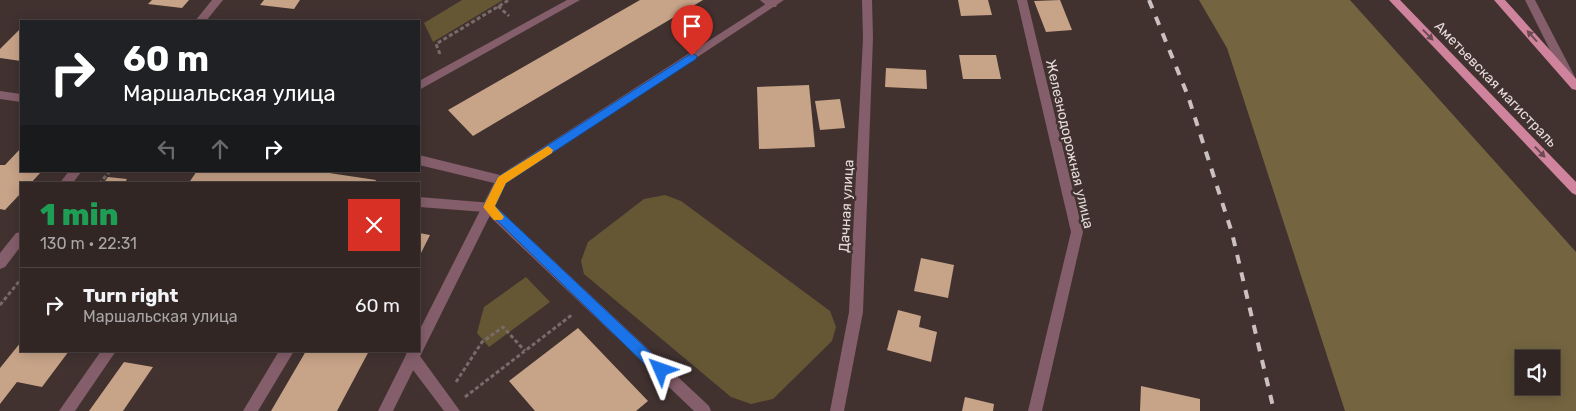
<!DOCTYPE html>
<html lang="en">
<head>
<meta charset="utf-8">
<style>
	body { margin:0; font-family:Rubik,sans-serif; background:#3d3231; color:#f1f3f6; height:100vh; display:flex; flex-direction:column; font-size:19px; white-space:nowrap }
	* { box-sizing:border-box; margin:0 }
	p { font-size:16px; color:#a8a5a6 }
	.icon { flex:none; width:28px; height:28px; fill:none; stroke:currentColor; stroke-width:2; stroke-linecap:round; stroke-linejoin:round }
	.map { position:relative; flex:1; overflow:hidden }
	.drawer { position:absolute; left:20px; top:182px; width:400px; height:170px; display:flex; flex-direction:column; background:#312624; border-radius:0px; box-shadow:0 2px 12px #0003,0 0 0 1px #4c4341 }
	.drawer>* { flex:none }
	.guide { position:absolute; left:20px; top:20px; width:400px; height:152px; border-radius:0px; box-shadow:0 2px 12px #0003,0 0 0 1px #4c4341; background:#202124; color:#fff; overflow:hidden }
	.buttons { position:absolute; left:1515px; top:350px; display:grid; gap:10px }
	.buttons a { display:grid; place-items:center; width:45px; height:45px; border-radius:0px; background:#312624; box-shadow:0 2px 12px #0003,0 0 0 1px #4c4341; font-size:25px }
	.pin { position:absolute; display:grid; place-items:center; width:42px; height:42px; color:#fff; margin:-51px -21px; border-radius:50% 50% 50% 0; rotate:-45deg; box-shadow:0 0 5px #0007 }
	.pin .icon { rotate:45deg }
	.me { position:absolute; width:55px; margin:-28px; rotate:313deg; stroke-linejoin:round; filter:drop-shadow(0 0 4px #0008) }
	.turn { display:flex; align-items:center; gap:18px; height:105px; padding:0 20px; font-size:22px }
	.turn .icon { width:65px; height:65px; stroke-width:2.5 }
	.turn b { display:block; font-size:35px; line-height:42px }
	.lanes { display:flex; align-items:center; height:48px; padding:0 20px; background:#0003; justify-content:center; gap:25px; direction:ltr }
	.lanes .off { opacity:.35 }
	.round { display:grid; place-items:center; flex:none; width:52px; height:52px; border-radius:0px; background:#3d3231 }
	.headline { display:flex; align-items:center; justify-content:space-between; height:85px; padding:0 20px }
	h1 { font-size:30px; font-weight:800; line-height:38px; color:#1e9e55 }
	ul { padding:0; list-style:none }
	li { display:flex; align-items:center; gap:15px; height:75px; padding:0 20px; border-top:1px solid #4c4341 }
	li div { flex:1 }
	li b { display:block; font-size:19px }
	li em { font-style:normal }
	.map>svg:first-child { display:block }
</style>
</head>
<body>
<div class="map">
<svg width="1576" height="411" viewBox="0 0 1576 411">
	<rect width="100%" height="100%" fill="#413230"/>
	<path fill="#655734" d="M462,0h41l-70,42 -9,-19z
		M665,195l16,6 149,110 6,16 -4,14 -59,58 -22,5 -20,-7 -147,-123 -3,-13 7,-19 56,-43z
		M526,277l24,25 -61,45 -12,-14 7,-26z"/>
	<path fill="#746540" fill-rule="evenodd" d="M1199,0h151l226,252v159h-231l-118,-363zM1524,359h27v27h-27z"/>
	<path fill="#c7a388" d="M152,0h37l-7,8 -34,-4z
		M264,0h36l-6,9 -34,-4z
		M640,0h63l-230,136 -25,-26z
		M958,0h30l4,15 -31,1z
		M1060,0l12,30 -26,2 -12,-31z
		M21,28v33l-21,-3v-9z
		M959,55h37l5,24h-38z
		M886,68l40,2 1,19 -42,-2z
		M809,85l6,62 -56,2 -2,-62z
		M840,99l5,29 -25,2 -5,-29z
		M21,148v23l20,1 -11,12h-9v9l-16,17 -5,-1v-44h5z
		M197,171h119l60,9 -2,4h-186z
		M108,177l19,2 -3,5h-21z
		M419,233l11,2 -11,22z
		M921,258l33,7 -6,33 -34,-7z
		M898,310l23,6 -2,11 18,5 -6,30 -44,-12z
		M578,328l70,73 -12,10h-101l-26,-30z
		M21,342v9h48l-27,36 -25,-5 -17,22v-36z
		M306,351h63l-32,60h-66z
		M124,362l29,5 -30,44h-34z
		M1141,386l59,13v12h-60z
		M965,397l29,7 -1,7h-31z"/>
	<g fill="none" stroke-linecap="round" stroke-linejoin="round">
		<path stroke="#786b69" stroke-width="3" stroke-dasharray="4 2.5" stroke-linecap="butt" d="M498,6l11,10
			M440,54l-4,-10 73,-44
			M99,184l11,-13
			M0,305l21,-26
			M456,382l26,-40 21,-15 22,24
			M465,397l108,-83"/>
		<path fill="#845e6b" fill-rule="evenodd" d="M567,0h13l-161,90v-9z
			M760,0h12l5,5 -1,2h-8z
			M1525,0h10l41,79 -2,3h-8z
			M419,197l73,6 217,203 2,5h-17l-209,-199 -66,-5z
			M101,351h15l-41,60h-16z
			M279,351h15l-36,60h-15z
			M414,351l3,1 43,59h-16l-37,-49 -2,-5 2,-5z"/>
		<path fill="#845e6b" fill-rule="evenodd" d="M212,0h11l-17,21h-11z
			M772,0h12l-278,183 -113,228h-15l30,-60h11v-20l75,-148 -75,-18v-10l81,20z
			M862,0h10l1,38 -10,274 -19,99h-14l19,-99 14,-274z
			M1017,0h10l56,232 -41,179h-14l43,-179z
			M0,91l21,3v8l-21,-3z
			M69,171h13l-10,13h-13z
			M21,232v14l-16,21 -5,2v-16l16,-20z"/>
		<path fill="#cf839d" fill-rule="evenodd" d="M1389,0h11l176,182v13l-4,-2z
			M1494,0h11l71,79v11l-4,-1z"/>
		<path stroke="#ccc1c0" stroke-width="4" stroke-dasharray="9 9" stroke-linecap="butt" d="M1149,0l39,96 44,137 42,178"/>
	</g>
	<defs><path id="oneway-solid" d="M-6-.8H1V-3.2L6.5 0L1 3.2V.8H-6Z" transform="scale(1.25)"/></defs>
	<g fill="#6c4a51">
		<use href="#oneway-solid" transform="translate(1428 35) rotate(46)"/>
		<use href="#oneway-solid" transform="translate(1532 36) rotate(-132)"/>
		<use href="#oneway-solid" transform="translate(1540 152) rotate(46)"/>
	</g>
	<path fill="#1a73e8" stroke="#114b97" d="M692,53l5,3 -1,3 -190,124 -11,23 170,160 2,4 -2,5 -4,1 -5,-1 -173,-168 15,-30z"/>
	<path fill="#f59e0b" d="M548,146l5,4 -1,3 -46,30 -11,23 9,11 -2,3h-8l-11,-13 15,-30z"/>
	<g text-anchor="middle" stroke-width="5" stroke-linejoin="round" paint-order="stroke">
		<g font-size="14" fill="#e5dbda" stroke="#413230">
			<text transform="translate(1496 84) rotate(46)" y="5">Аметьевская магистраль</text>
			<text transform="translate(1070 144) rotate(77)" y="5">Железнодорожная улица</text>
			<text transform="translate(846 206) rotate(-87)" y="5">Дачная улица</text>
		</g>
	</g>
</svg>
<div class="buttons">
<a><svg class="icon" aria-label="sound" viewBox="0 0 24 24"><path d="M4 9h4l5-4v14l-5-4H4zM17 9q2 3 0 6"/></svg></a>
</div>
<div class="pin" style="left:692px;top:56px;background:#d93025"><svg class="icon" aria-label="arrive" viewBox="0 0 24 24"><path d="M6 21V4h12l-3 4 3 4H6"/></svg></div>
<svg class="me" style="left:661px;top:370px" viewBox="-20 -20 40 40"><path d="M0-17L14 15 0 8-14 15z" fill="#1a73e8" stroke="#fff" stroke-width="4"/></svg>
<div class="guide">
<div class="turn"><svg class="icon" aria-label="right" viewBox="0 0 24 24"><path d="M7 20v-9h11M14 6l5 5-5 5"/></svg><div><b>60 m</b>Маршальская улица</div></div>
<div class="lanes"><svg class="icon off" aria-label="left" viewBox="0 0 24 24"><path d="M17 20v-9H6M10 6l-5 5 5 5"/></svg><svg class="icon off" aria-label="ahead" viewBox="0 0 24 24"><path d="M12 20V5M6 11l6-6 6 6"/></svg><svg class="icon" aria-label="right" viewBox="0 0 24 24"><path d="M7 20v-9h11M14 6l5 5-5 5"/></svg></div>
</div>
<section class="drawer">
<div class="headline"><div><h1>1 min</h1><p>130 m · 22:31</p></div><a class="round" style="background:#d93025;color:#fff"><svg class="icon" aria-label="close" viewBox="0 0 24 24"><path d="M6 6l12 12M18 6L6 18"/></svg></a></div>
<ul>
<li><svg class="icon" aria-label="right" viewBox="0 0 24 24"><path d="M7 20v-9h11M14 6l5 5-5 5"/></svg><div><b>Turn right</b><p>Маршальская улица</p></div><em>60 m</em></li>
</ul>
</section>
</div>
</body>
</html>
